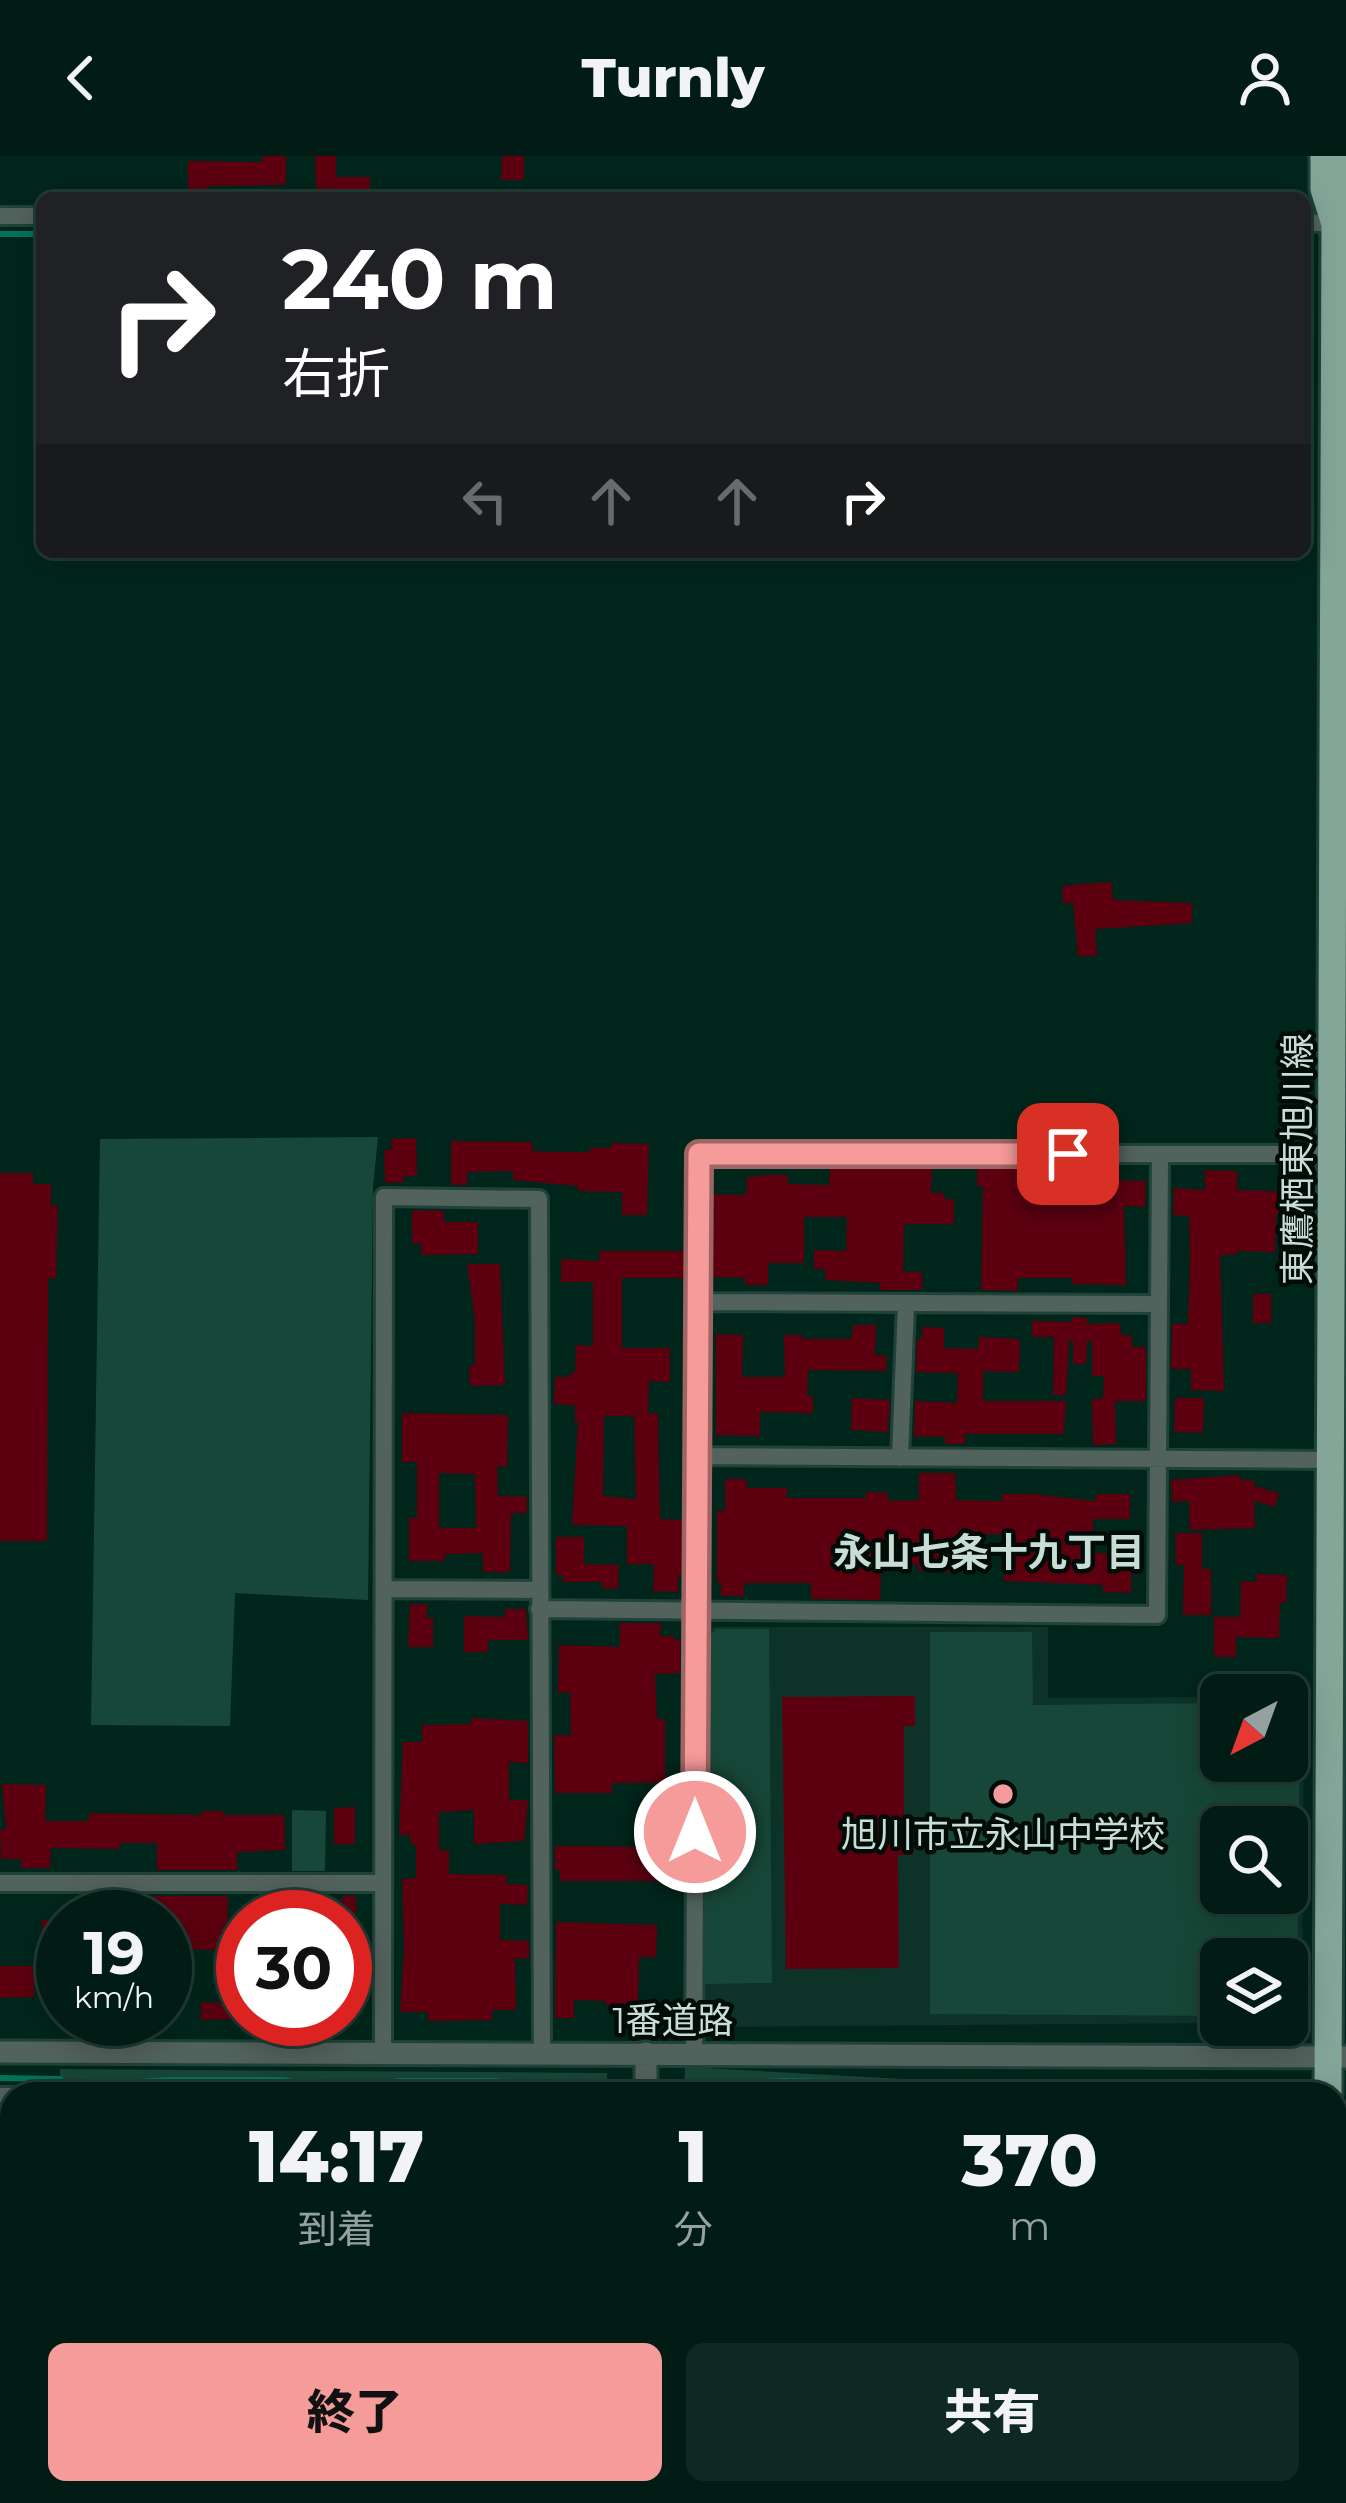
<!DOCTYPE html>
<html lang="ja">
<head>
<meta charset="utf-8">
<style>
	body { margin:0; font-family:Montserrat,"Noto Sans JP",sans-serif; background:#0e2922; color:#f1f3f6; height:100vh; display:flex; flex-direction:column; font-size:45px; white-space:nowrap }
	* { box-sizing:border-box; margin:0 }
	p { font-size:39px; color:#95a1a0 }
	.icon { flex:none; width:66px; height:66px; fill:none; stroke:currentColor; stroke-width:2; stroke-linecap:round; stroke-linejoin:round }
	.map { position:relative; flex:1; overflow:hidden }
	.panel { position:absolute; left:0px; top:1926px; width:1347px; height:423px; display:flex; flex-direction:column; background:#001c14; border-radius:36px 36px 0 0; box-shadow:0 6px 30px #0003,0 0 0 3px #223a34 }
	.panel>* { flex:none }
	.hud { position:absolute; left:36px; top:36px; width:1275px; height:366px; border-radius:18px; box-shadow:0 6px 30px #0003,0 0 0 3px #223a34; background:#202124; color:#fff; overflow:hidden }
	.needle { width:78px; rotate:221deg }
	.fabs { position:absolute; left:1200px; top:1518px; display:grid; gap:24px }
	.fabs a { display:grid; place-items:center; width:108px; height:108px; border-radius:18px; background:#001c14; box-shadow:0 6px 30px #0003,0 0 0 3px #223a34; font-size:60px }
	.speed { position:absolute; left:36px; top:1734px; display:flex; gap:24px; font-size:60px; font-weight:700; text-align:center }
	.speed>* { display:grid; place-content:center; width:156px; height:156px; border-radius:50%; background:#001c14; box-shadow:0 6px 30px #0003,0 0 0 3px #223a34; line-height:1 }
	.speed small { font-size:30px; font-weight:400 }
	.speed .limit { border:18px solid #d22; background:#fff; color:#111 }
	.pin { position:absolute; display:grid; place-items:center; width:102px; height:102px; color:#fff; margin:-51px; border-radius:24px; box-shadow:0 6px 18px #0006 }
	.me { position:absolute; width:132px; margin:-66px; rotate:0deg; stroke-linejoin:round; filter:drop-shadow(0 0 9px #0008) }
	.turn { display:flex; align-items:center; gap:42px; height:252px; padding:0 48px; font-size:54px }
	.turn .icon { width:156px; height:156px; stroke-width:2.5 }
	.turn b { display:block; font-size:84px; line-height:102px }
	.lanes { display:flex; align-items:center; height:114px; padding:0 48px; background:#0003; justify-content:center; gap:60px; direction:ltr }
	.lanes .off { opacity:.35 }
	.eta { display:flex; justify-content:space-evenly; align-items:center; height:204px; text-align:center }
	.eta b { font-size:72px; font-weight:800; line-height:84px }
	.button { display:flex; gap:24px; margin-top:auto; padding:24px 48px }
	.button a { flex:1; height:138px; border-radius:18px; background:#f59b9a; color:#111; font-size:48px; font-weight:800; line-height:138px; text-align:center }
	.button a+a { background:#0e2922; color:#f1f3f6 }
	header { display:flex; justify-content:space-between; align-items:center; height:156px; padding:0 48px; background:#001c14; font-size:54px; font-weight:800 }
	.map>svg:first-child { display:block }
</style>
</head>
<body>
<header><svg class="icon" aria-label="back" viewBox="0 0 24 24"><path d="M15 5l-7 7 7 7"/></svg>Turnly<svg class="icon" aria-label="person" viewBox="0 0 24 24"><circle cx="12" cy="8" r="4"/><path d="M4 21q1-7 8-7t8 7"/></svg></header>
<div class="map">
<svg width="1346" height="2347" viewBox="0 0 1346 2347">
	<rect width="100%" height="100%" fill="#00261b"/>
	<path fill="#0d3328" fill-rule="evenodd" d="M713,1471h335v71l173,-1v64h66v-65h17l-2,303 -15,15v-55h-66v64l-513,4 -6,-7 2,-381zM1221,1671h66v66h-66z"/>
	<path fill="#174738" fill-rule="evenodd" d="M378,981l-5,50 -5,413 -133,-7 -5,133 -139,-1 9,-586z
		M716,1473h53l3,354 -68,1 2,-344z
		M930,1476h102l1,73 188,-2v58h66v-59h13l-3,296 -10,10v-49h-66v57l-291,-2zM1221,1671h66v66h-66z
		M292,1654l34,1 -1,60h-33z
		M685,1911l491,27h-492z
		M60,1913l547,4 1,21h-548z
		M59,2337h575v10h-575z
		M658,2337h86v10h-87z
		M1015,2337h135v10h-135z"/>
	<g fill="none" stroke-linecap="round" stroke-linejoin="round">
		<path stroke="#03745a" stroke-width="6" d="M0,78h42
			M0,1922l60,1
			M685,1930l99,-5 365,7
			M75,1931l91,-7h118l33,7 52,1 29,-7h98l42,6 68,-2"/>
	</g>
	<path fill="#5c0010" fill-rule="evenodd" d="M262,0h24v29l-77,1 -1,12h-20v-37l74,1z
		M315,0h21v21h34v15l-54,1z
		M502,0h22v24h-23z
		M1111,726l2,18 79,3v20l-97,6 2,27h-19l-5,-53h-10l-1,-17z
		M416,982l1,38h-13v6l-19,1 -1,-33h8l-1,-11z
		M451,985l81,1v9l23,1h35v-4h21v-5l38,1 -2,71h-25v-23l-44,-1v-5l-65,-6v-9l-46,1v13h-16z
		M830,1011h102l-1,26h13v6h10v25h-50l-1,48h19v18h-42v-7l-55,-3 1,-11h-12v-19l32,1 1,-34h-43v46h-36v22h-23v-7l-34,-1 1,-83 34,1 1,-18 18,-2h23v9l41,1z
		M977,1011h133v13l36,1 -1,26 -21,-1 2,79 -54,-1v-6h-54v13l-37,-1 2,-104h-6z
		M1205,1014l32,1v19l52,2 -1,23 -12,-1 -1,38 -39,-1v4h-16l4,136 -33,-1v-21h-20l1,-45h16l2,-61 -1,-47 -16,-1 1,-27 31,2z
		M0,1017h33v11h18v22h7l-2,73 -8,-1 -1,263h-47z
		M412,1054l32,1v11h34v32l-57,1v-11l-9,-1z
		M600,1095h86l-2,27h-62v70h48v34l-21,-1 -1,32h10l2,106 24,1v55h-6v17l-25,-1 1,-27h-27v-38l-55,-1 6,-103h-3v-17l-21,-1 1,-27h15v-4h5l1,-28 17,1v-64h-32v-23l38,2zM604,1260h30l2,83 -33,-3z
		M467,1108h33l5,121 -35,1 -1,-20 6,-1v-46z
		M1253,1138h18v29h-18z
		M1072,1161l15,1v6l33,-1 1,12h10l1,12h14v54h-31l1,43 -23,1 -1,-46h11l1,-23h-12v-35h-5l-1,23h-13v-23h-4l-3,54h-13l1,-58h-22v-16l40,1z
		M853,1169h23l-1,30 12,1 -1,15 -78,-1 -1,26h6v17l-53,-1v24l-44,-1v-101l27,1 -1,42h43l-1,-42h18v4h50z
		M922,1171l22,1v20l34,1 1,-12 41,2 -1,33 -36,-1v30h83l-2,33h-99v10h-20v-7l-31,-1 1,-35 42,2 1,-30 -42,-1 1,-33h5z
		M852,1242l38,2 -2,32 -37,-2z
		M1175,1242h29l-1,35 -29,-1z
		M402,1257l106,2 -1,52 -10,-1 1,30 29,1v16h-16l-1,59h-27v-19l-38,1v7h-36v-43h8v-56h-15zM439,1317l36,1 1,54h-37z
		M919,1317h36l1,27 46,1v-7h31l63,7v-7h34v25h-37v34l35,1v-16h15v18h-12v37l-28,-1v-7l-99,-4v-47l-44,1v38l-42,-2v-6h-30v7h-7l-1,28 -69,-1v-16h-67v13h-23v-14h-4v-71h8v-32h21l1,9h40v10h79v-6l22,1v8l31,-1z
		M1240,1319v5h14v6l25,7 -4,14 -21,-6 1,27 -65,2 -1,-29 -17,1 -1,-22z
		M1175,1377h27v36h9v46h-28l1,-50h-8z
		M556,1381h28v27l35,1 -1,24 -16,-1v-6h-39v-7h-7z
		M1256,1418l31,1 -1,28 -6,-1 -1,36 -43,-1v20h-22v-40h26l1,-36 15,1z
		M410,1448h17v14h6v29h-25z
		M505,1453h21l2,31h-40v12h-24v-36l41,1z
		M620,1467h41l-1,13h14v4h6v33l-25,1 2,45h8v64h-53v10h-57l-1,-58h17l-1,-43 -12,1 1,-48 61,2z
		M915,1540v30h-11v101h9v28h-15l1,113 -113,1 -4,-272z
		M471,1562l57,3v42l-19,-1v38h19l-4,41 -50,3v-34l-35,2v38h10v24l58,1 -1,9 22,1 -1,20 -27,-1v36l29,1v18l-14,-1 1,52h-24v10l-64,1v-9h-28l4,-64 -2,-69 14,-1v-33h-5l-1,-10h-11l4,-93h19v-17l49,-1z
		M2,1628l44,1 -1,36h44v-8l113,2v-4h21v4h61l1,35 -48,2v18h-80v-27h-37v6l-69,-1 -1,20h-29v-9h-20l-1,-29 6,-1z
		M355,1651v37h-21v-36z
		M555,1690l126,1 -1,34h-120v-11h-5z
		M98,1740l15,1v20h-16z
		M153,1740h75l-1,55 -62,-3v-31h-12z
		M342,1740h14v19h-15z
		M62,1763v22h-20v-21z
		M556,1766l101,3 -1,32h-17l-1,45 -9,-1 -1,6 -22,-1v-5l-32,-1v18h-19z
		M0,1810h34v31l-34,1z
		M201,1846l42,2v15l-42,1z"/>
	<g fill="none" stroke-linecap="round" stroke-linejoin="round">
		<g stroke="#204339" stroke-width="22">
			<path id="minor" d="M0,60h42
				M1305,66l30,2
				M698,1146l461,2
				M698,1300l634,4
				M900,1302l6,-154
				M384,1433l155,1
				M539,1453l618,6 3,-460
				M0,1727h383
				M694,1897l5,-899h634
				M383,1898l1,-857 155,2 3,854
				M0,1940h12
				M0,2099h12
				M0,2235h12
				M55,2347v-10"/>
		</g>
		<g stroke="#204339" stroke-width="27">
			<path id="tertiary" d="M0,1896l1346,5
				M646,1938v-41
				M647,2347v-10"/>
		</g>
		<g stroke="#204339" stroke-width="33">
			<path id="primary" d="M1324,0v33l11,35
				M1328,1938l7,-1870 10,-34 1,-34
				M1327,2347v-10"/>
		</g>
		<use href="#minor" stroke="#52625c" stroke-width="16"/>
		<use href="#tertiary" stroke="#52625c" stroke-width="21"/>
		<use href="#primary" stroke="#84a699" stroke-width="27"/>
	</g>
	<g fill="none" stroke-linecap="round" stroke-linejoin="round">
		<g stroke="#9f6564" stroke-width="30">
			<path id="route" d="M695,1676l4,-678h369"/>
		</g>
		<use href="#route" stroke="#f59b9a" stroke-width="21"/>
	</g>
	<circle fill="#f59b9a" stroke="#010c07" stroke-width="4.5" cx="1003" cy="1638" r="12"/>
	<g text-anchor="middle" stroke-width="9" stroke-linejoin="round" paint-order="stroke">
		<g font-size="36" fill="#c8ddd5" stroke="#010c07">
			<text transform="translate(1297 1003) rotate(-90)" y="13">東鷹栖東旭川線</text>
			<text x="673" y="1877">1番道路</text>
		</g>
		<g font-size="36" fill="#c8ddd5" stroke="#010c07">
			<text x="1003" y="1691">旭川市立永山中学校</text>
		</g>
		<g font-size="39" font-weight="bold" fill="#c8ddd5" stroke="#010c07">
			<text x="989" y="1410">永山七条十九丁目</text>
		</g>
	</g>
</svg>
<div class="fabs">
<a><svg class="needle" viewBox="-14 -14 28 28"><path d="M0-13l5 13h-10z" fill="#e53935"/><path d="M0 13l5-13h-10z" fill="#95a1a0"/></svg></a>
<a><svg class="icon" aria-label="search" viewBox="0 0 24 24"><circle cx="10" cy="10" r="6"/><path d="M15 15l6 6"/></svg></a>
<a><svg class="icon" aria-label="layers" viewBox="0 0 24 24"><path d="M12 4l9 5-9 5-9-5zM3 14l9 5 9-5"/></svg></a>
</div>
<div class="speed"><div>19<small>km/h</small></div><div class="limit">30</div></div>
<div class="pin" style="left:1068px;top:998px;background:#d93025"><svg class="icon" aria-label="arrive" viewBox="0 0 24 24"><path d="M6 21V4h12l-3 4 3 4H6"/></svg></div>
<svg class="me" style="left:695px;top:1676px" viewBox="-20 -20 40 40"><circle r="17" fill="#f59b9a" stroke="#fff" stroke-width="3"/><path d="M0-11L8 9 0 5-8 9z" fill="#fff"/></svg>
<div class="hud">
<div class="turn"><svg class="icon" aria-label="right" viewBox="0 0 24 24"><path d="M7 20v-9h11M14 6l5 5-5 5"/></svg><div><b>240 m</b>右折</div></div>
<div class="lanes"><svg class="icon off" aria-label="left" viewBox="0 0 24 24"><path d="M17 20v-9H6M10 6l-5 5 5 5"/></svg><svg class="icon off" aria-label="ahead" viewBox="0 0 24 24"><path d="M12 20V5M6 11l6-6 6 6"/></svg><svg class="icon off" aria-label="ahead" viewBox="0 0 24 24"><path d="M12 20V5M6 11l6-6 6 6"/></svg><svg class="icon" aria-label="right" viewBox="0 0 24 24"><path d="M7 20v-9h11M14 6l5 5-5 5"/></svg></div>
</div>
<section class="panel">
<div class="eta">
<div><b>14:17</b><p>到着</p></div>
<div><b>1</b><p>分</p></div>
<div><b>370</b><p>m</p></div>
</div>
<div class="button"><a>終了</a><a>共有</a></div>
</section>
</div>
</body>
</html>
